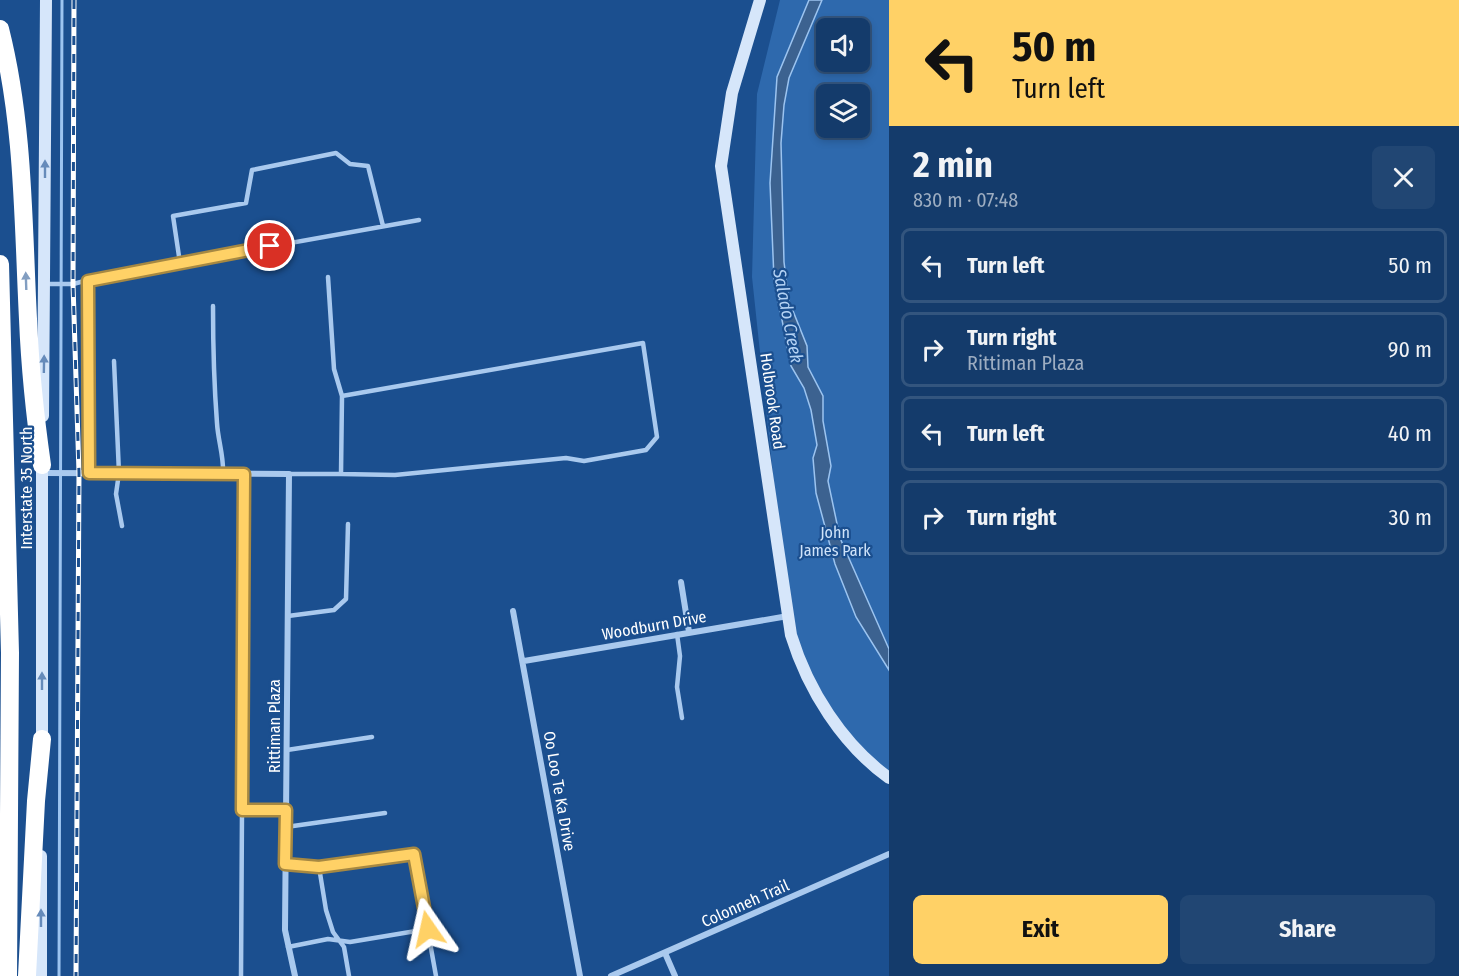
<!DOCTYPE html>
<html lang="en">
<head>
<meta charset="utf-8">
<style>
	body { margin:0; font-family:"Fira Sans Condensed",sans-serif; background:#214673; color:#f1f3f6; height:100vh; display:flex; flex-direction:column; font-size:22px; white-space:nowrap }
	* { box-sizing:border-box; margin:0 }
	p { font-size:20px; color:#9dadc1 }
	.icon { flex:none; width:33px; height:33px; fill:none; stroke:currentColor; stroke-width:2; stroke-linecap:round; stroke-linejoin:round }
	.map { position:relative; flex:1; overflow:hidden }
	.panel { display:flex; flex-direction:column; background:#143b6b; width:570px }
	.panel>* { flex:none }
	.banner { background:#ffd166; color:#111; overflow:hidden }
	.fabs { position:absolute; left:816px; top:18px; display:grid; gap:12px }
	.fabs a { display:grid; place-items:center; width:54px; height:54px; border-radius:9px; background:#143b6b; box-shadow:0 3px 9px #0003,0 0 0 2px #33557e; font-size:30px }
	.pin { position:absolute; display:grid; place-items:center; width:51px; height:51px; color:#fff; margin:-26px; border:3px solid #fff; border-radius:50%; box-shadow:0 2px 6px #0007 }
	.me { position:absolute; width:66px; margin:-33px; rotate:349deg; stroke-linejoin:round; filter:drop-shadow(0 0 4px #0008) }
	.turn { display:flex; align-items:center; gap:21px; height:126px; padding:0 24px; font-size:27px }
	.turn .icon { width:78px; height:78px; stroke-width:2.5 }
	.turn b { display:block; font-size:42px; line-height:51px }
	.round { display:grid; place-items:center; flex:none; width:63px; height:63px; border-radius:9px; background:#214673 }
	.headline { display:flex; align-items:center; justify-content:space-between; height:102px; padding:0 24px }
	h1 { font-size:36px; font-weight:700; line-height:45px }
	.cta { display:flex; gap:12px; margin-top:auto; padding:12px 24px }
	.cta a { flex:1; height:69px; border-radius:9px; background:#ffd166; color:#111; font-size:24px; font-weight:700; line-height:69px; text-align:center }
	.cta a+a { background:#214673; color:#f1f3f6 }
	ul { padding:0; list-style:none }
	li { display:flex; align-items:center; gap:18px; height:75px; margin:0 12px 9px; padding:0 12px; border:3px solid #33557e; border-radius:9px }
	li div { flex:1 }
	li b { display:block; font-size:22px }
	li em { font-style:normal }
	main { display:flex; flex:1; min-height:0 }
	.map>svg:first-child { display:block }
</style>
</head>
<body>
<main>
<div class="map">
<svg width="889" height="976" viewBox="0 0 889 976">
	<rect width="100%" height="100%" fill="#1b4f8f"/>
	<path fill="#2e69ad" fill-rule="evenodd" d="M780,0h109v777l-53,-53 -29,-48 -19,-60 -36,-339 5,-183zM826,28h34v34h-34zM826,94h34v34h-34z"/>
	<path fill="#3c6290" stroke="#9cc4f0" stroke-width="1.5" d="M809,0h13l-33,78 -5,27 -3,38 3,119 5,39 18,45 1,21 15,29v25l8,45 -3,15 12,57 49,111v21l-33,-53 -21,-53 -19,-71 -3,-35 4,-13 -6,-35 -7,-22 -13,-22 -17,-87 -4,-96 7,-106z"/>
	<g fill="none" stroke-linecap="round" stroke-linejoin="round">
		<path stroke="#9cc4f0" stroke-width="3" d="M59,976l3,-976"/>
		<path stroke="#a9c9ee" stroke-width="4.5" d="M180,263l-7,-47 73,-13 6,-33 84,-17 14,11 18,2 15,60
			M328,277l6,92 8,27
			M88,281l1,192
			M45,284h28l27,-7 319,-57
			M213,306c0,40 1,78 4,117 1,18 7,33 6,51
			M114,361l5,112 -3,21 6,32
			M244,474l-2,336h44
			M289,474h52l1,-78 301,-53 14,94 -11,13 -62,11 -18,-3 -171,17 -54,-1
			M288,616l46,-6 12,-11 2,-75
			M677,634l3,22 -3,31 5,31
			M287,750l85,-13
			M286,827l99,-14
			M286,864l33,3 95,-13 22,122
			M319,867l7,43 7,22 11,15 5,29
			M288,947l40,-8 22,3 78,-13
			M241,976l1,-166"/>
		<path stroke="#a9c9ee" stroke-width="6" d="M42,473l247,1 -4,456 10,46
			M681,582l8,50
			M513,611l67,365
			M524,661l264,-45
			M665,953l10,23
			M611,976l278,-122"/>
		<path stroke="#d6e6fa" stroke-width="12" d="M760,0l-28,93 -11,73 70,469c17,55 51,109 98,143
			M43,416l3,-416
			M42,746v-289
			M41,976v-120"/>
		<path stroke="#fff" stroke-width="18" d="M0,29c24,95 23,193 28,290 2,49 7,97 14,146
			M0,264l10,389 -2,323
			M27,976l9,-175 6,-62"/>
		<g stroke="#fff" stroke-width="5">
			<path id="rail" d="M74,0l-1,284 6,189 -3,503"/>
		</g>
		<use href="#rail" stroke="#1b4f8f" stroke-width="3" stroke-dasharray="9" stroke-linecap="butt"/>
	</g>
	<defs><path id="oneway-solid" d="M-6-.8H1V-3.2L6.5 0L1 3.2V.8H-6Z" transform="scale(1.5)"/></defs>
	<g fill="#668bba">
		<use href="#oneway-solid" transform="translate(45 169) rotate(-90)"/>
		<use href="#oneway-solid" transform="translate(44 364) rotate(-89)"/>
		<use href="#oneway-solid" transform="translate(42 681) rotate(-90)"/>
		<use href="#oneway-solid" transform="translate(41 918) rotate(-90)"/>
	</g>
	<use fill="#829ec1" href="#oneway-solid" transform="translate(26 281) rotate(-92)"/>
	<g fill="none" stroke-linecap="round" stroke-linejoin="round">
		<g stroke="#a68842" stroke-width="15">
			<path id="route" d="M270,246l-182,35 1,192 155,1 -2,336h44l-1,54 34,3 95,-13 14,75"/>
		</g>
		<use href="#route" stroke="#ffd166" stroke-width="10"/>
	</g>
	<g text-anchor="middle" stroke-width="4.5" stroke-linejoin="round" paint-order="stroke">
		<g font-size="16" fill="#fff" stroke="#1b4f8f">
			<text transform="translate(773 401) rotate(82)" y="6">Holbrook Road</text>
			<text transform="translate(26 488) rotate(-90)" y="6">Interstate 35 North</text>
			<text transform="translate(654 625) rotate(-10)" y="6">Woodburn Drive</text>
			<text transform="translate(274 726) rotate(-90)" y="6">Rittiman Plaza</text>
			<text transform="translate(560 791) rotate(80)" y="6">Oo Loo Te Ka Drive</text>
			<text transform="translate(745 903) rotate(-24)" y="6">Colonneh Trail</text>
		</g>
		<g font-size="16" fill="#cfe3fa" stroke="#1b4f8f">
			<text x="835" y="538">John<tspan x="835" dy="18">James Park</tspan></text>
		</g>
		<g font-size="18" font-style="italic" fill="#b5d3f5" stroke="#1b4f8f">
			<text transform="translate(788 316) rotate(79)" y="6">Salado Creek</text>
		</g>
	</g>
</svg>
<div class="fabs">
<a><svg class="icon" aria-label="sound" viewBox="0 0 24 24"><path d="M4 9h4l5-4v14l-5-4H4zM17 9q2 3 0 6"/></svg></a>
<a><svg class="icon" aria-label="layers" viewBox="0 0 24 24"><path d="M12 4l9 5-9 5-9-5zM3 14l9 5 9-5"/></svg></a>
</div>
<div class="pin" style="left:270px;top:246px;background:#d93025"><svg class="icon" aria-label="arrive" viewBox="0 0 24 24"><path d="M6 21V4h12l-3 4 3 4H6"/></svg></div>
<svg class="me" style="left:428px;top:929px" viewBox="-20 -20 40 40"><path d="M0-17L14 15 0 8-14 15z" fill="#ffd166" stroke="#fff" stroke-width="4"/></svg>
</div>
<section class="panel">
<div class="banner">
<div class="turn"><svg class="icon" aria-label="left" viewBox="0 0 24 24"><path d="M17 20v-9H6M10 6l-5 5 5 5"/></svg><div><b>50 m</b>Turn left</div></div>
</div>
<div class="headline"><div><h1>2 min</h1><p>830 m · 07:48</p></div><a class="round"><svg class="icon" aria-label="close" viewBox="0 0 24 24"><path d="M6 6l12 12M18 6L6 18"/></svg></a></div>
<ul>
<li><svg class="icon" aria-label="left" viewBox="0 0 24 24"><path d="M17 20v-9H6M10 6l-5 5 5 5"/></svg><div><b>Turn left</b></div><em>50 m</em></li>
<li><svg class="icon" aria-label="right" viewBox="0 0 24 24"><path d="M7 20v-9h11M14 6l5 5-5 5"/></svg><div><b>Turn right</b><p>Rittiman Plaza</p></div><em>90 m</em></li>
<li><svg class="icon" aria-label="left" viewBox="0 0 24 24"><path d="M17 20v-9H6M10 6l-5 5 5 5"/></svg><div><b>Turn left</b></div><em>40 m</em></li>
<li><svg class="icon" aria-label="right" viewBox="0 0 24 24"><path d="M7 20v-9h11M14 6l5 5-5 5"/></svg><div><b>Turn right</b></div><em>30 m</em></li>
</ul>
<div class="cta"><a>Exit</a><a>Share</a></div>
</section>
</main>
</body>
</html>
